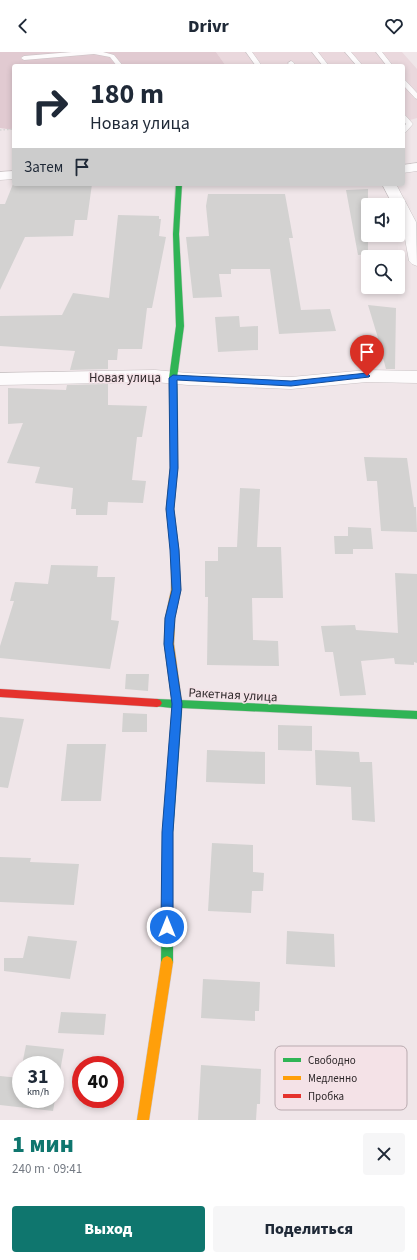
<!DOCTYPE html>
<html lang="ru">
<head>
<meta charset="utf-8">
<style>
	body { margin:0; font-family:"Source Sans 3",sans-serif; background:#f6f6f7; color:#1f2937; height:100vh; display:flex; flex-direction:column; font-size:15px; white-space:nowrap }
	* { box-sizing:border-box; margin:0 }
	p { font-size:13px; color:#747a83 }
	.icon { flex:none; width:22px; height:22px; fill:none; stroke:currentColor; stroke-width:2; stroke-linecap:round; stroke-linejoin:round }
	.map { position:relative; height:1068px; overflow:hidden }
	.panel { display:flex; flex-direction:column; background:#fff; flex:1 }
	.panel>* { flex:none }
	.guide { position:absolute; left:12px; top:12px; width:393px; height:122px; border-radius:4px; box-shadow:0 2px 6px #0003; background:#fff; color:#1f2937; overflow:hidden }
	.controls { position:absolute; left:361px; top:146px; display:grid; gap:8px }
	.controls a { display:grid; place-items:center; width:44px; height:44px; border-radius:4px; background:#fff; box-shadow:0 2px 6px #0003; font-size:20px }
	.speed { position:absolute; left:12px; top:1004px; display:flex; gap:8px; font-size:20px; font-weight:700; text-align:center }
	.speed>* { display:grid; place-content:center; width:52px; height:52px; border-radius:50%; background:#fff; box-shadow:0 2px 6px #0003; line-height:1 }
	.speed small { font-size:10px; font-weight:400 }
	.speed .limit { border:6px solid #d22; background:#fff; color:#111 }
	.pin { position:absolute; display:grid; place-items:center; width:34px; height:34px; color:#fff; margin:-41px -17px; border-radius:50% 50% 50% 0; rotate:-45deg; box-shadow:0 0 4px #0007 }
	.pin .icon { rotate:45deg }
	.me { position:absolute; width:44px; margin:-22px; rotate:0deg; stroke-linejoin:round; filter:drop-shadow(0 0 3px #0008) }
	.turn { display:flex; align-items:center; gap:14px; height:84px; padding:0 12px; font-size:18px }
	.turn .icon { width:52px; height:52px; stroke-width:2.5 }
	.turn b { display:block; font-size:28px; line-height:34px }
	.then { display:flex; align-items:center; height:38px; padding:0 12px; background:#0003; gap:8px; font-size:15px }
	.round { display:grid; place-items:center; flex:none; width:42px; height:42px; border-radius:4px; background:#f6f6f7 }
	.overview { display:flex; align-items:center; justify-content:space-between; height:68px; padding:0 12px }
	h1 { font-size:24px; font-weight:800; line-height:30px; color:#0f766e }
	.action { display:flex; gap:8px; margin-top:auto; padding:8px 12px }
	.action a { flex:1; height:46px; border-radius:4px; background:#0f766e; color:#fff; font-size:16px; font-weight:800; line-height:46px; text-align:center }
	.action a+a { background:#f6f6f7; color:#1f2937 }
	header { display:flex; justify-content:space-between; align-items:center; height:52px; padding:0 12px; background:#fff; font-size:18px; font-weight:800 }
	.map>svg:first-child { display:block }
</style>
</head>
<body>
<header><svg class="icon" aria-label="back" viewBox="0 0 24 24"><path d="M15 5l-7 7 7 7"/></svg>Drivr<svg class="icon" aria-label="heart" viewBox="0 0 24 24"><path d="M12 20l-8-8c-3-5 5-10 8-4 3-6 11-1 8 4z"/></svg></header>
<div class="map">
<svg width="417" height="1068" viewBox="0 0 417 1068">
	<rect width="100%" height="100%" fill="#f0e6e9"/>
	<path fill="#ead8dd" d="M216,0h186l15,17v49l-14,4v-56h-177z"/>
	<path fill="#e1cad1" d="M0,0h216l10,14h-212v64l-14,-2z"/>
	<path fill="#d3d2d1" d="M13,132h79l-5,36h-12l-2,16 -48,1 -25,53v-86h5z
		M368,137v65l-10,1 -12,-65z
		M208,142h77l8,44h-4l12,72 29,-1 6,22 -57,3 -9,-65h-39v5h-12l3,23 -29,1 -7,-61 23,-1 -3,-30z
		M118,163l41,1v3h2l-2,17 7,1 -14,71h-5l-5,41h-24l-1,11h-9v9l-38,1 5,-19 -75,-5v-30l62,-1 11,-22 36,5z
		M368,253l28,3 -1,61h-9l-3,-11 -9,-1 1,-19h3z
		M239,264l1,11 18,-1v24l-40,2 -3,-35z
		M108,332v21l39,1 -5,31h-5l-5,43 14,1 -3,22 -35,-1 -1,13h-31v-6h-5l2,-21 -38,-5 5,-16 -33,-4 16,-40 -15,1v-36l58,2 1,-5z
		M364,405l43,1 7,49h2l1,25 -36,-1 -4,-50h-10z
		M240,436l20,1 -3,58h24l2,51h-31l1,42 25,1 1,25 -72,-1 1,-68h-3v-36h13v-14h19z
		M348,475l23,1 2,21h-20v5h-18l-1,-18h14z
		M51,513l47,1 -1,11h18l-4,43 8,1 -9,48 -110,-11v-12l14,-45h-4l5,-19 33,2z
		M395,521l22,1v89l-3,-1v3l-19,-1 -1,-6 -33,3 5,34 -26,1 -7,-44h-8l-4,-26 34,-1 1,5 42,3z
		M126,622h23l-1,17 -23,-2z
		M123,661l24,1v18h-25z
		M0,665l24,2 -16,69 -8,-1z
		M278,673l34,1v25l-34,-1z
		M67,692h39l-5,57h-40z
		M207,698l58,2v32l-59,-2z
		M315,698l44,2 1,10h12l3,60 -23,-2 -1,-33 -35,-2z
		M212,791l41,2v27l11,1 -1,18h-11l-1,22 -43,-2z
		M0,805l31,1 -1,4 49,2 -5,41 -74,-3z
		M287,879l47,3 1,33 -49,-3z
		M28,884l49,5 -7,38 -66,-8v-13h19z
		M203,927l57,3 -1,29h-4v10l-54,-3z
		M61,960l45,2 -2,21 -46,-2z
		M26,993l38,4 -11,62 -53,-6v-29l20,2 1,-5v26h34v-34h-33z
		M201,1013l60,4 -1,35h-3l-1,16h-58z"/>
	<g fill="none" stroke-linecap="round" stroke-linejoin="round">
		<g stroke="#cac3c5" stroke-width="1">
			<path id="lane" d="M72,0h31l11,3 9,11h-6l-7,-9 -16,-3 -70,6 -3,-2 3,-2z
				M246,0h6l10,14h-6z
				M312,0h6l11,14h-6z
				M345,0h6l12,14h-6z
				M376,0h6l11,14h-6z
				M291,9l2,1 3,4h-6l-2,-3z
				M403,27l2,1 12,13v6l-2,-1 -12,-13z
				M403,62l2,1 8,9 -8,9 -2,1v-6l3,-4 -3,-4z"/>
		</g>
		<g stroke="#cac3c5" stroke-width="1">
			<path id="street" d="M417,111v8l-14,2v-8z
				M14,119v8l-14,1v-8z
				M382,132h14l20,38 1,44 -5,-2 -3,-3 -7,-39 -4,-7v-10h-5z
				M155,318l33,3 103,4 76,-7 50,1v12l-50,-1 -76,7 -103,-4 -33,-3 -155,3v-12z"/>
		</g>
		<g stroke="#cac3c5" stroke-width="1">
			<path id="fast" d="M176,132h6l-3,50 5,92 -7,52 1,54 -4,3 -4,-3 -1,-54 7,-52 -3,-92z
				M157,647l260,12v8l-235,-11 -9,124v130l-2,4 -4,2 -4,-2 -2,-4 2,-130 9,-124 -18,-2 -2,-3 2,-3z"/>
		</g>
		<g stroke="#cac3c5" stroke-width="1">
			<path id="slow" d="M174,377l4,3v36l-4,41 5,41 2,40 -6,28 -1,26 8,59 -2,3 -3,1 -3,-1 -2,-3 -8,-59 1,-26 6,-28v-40l-5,-41 4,-41v-36z
				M167,904l4,2 2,4 -24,158h-12l24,-158 2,-4z"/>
		</g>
		<g stroke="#cac3c5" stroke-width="1">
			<path id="jam" d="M0,637l157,10 3,1 2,3 -2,3 -3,1 -157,-10z"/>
		</g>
		<path stroke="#d8d6d6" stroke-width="1.5" stroke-dasharray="1.5 2" stroke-linecap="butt" d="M0,78l14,-1"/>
		<use href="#lane" fill="#fdfbfc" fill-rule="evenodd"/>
		<use href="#street" fill="#fdfbfc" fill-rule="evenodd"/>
		<use href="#fast" fill="#30b455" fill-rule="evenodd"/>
		<use href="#slow" fill="#ff9f0a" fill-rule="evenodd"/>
		<use href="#jam" fill="#e5322d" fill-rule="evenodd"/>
	</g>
	<path fill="#1a73e8" stroke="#114b97" d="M367,321l3,3 -1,1 -78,9 -114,-6 1,88 -4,41 5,41 2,40 -6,28 -2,26 9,60 -9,128v95l-2,4 -4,2 -4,-2 -2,-4 1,-95 10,-128 -8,-60 1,-26 7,-28 -2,-40 -4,-41 4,-41 -1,-90 4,-3 118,6z"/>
	<g text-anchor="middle" stroke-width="3" stroke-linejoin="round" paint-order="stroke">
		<g font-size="13" fill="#2f292b" stroke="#f4e2e7">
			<text x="125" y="330">Новая улица</text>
			<text transform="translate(233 642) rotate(3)" y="5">Ракетная улица</text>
		</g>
	</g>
	<rect x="275" y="994" width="132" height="64" rx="6" fill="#f4e2e7" stroke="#b9aaaf" stroke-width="1"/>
	<rect x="283" y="1006" width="18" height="4" fill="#30b455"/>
	<rect x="283" y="1024" width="18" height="4" fill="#ff9f0a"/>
	<rect x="283" y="1042" width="18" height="4" fill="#e5322d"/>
	<g font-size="11" fill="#2f292b">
		<text x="308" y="1012">Свободно</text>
		<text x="308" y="1030">Медленно</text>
		<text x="308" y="1048">Пробка</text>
	</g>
</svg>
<div class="controls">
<a><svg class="icon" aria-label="sound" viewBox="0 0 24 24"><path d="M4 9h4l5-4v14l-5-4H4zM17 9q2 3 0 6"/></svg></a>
<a><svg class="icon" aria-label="search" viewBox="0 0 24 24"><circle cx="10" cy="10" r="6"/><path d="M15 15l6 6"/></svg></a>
</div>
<div class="speed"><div>31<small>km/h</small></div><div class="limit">40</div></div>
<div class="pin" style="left:367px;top:324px;background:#d93025"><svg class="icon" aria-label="arrive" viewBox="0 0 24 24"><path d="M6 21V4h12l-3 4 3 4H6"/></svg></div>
<svg class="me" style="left:167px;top:875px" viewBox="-20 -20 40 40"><circle r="17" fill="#1a73e8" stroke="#fff" stroke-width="3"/><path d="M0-11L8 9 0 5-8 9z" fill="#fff"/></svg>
<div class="guide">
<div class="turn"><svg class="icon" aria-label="right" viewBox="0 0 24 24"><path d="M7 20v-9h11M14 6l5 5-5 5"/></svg><div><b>180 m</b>Новая улица</div></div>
<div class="then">Затем<svg class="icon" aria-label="arrive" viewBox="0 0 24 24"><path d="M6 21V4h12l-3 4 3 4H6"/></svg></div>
</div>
</div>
<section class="panel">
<div class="overview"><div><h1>1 мин</h1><p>240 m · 09:41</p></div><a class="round"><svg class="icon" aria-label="close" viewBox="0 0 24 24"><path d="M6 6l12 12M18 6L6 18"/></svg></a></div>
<div class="action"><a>Выход</a><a>Поделиться</a></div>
</section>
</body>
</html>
